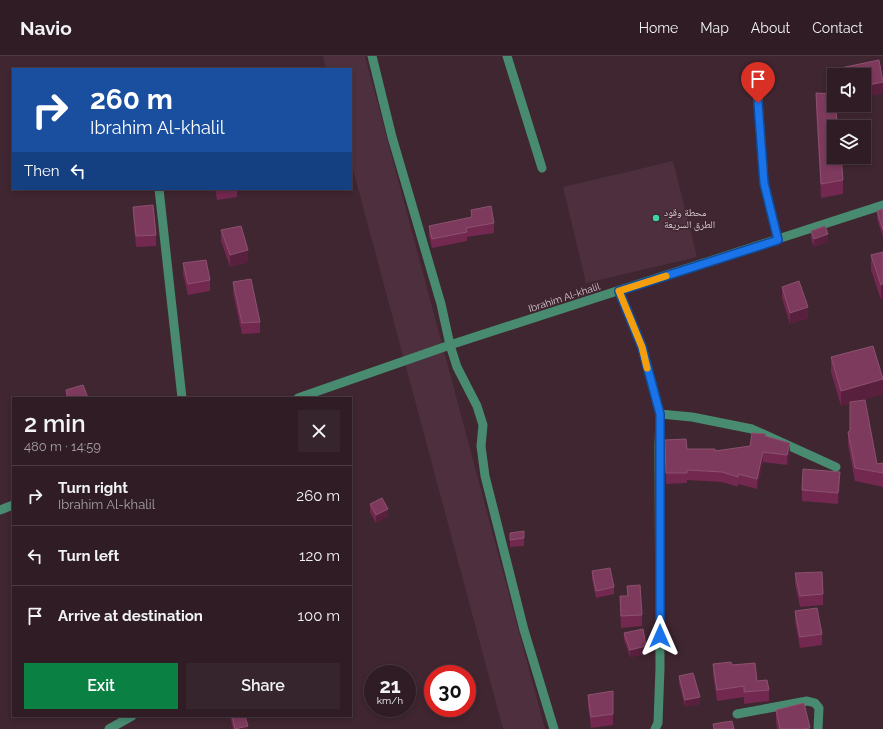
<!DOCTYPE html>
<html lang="en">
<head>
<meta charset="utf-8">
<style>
	body { margin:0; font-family:Raleway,"Noto Naskh Arabic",sans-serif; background:#37252d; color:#f1f3f6; height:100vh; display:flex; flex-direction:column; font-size:15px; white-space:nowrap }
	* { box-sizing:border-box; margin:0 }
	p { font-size:13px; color:#a7a1a7 }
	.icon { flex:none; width:22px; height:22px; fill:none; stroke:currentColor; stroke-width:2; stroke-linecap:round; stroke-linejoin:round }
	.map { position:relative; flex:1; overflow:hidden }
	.side { position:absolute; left:12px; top:341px; width:340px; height:320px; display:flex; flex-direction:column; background:#2f1c25; border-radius:0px; box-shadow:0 2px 6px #0003,0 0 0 1px #4a3a42 }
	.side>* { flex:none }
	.top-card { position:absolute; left:12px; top:12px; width:340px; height:122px; border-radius:0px; box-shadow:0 2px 6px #0003,0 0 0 1px #4a3a42; background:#1a4fa0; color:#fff; overflow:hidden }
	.controls { position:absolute; left:827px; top:12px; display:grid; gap:8px }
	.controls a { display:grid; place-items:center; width:44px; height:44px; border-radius:0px; background:#2f1c25; box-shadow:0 2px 6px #0003,0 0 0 1px #4a3a42; font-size:20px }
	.speed { position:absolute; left:364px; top:609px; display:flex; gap:8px; font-size:20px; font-weight:700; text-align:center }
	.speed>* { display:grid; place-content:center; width:52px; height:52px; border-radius:50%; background:#2f1c25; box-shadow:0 2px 6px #0003,0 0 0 1px #4a3a42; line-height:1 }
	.speed small { font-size:10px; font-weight:400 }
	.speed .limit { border:6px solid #d22; background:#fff; color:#111 }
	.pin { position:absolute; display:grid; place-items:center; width:34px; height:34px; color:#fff; margin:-41px -17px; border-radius:50% 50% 50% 0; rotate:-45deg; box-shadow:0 0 4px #0007 }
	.pin .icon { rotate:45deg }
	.me { position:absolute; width:44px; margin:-22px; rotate:0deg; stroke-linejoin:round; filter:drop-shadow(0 0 3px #0008) }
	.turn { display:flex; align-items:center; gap:14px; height:84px; padding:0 12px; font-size:18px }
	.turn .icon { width:52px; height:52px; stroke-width:2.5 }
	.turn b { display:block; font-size:28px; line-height:34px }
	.then { display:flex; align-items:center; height:38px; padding:0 12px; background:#0003; gap:8px; font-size:15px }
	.round { display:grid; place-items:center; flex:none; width:42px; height:42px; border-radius:0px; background:#37252d }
	.overview { display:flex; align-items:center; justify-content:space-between; height:68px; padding:0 12px }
	h1 { font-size:24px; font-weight:600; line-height:30px }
	.button { display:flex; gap:8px; margin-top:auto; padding:8px 12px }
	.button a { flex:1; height:46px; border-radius:0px; background:#0b8043; color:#fff; font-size:16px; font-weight:600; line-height:46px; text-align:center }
	.button a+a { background:#37252d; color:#f1f3f6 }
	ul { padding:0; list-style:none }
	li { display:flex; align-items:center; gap:12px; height:60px; padding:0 12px; border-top:1px solid #4a3a42 }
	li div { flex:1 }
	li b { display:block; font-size:15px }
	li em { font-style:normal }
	header { display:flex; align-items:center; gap:24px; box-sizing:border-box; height:56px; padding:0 20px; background:#2f1c25; border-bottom:1px solid #4a3a42 }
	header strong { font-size:19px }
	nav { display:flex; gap:22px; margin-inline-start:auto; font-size:14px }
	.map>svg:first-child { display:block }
</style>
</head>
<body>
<header>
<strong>Navio</strong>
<nav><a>Home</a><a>Map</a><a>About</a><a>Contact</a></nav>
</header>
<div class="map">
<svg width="883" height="673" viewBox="0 0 883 673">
	<rect width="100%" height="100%" fill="#3f2631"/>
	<path fill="#4e2f3d" d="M323,0h42l180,673h-42l-152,-567v-93h-25z
		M673,105l24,96 -111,26 -23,-96z"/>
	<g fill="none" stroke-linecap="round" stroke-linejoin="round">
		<path stroke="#488b71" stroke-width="9" d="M372,0l20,81 49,167 9,41 7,22 20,39 6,19 -2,21 4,30 39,154 30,99
			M507,0l35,112
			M756,16l8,111 14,57
			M159,133l23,209
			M619,235l23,56 18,67 -1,32 1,222 -2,55 -3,6
			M298,342l152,-53 433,-140
			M660,358l32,3 60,12 84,38
			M0,454l13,-5
			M737,658l70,-13 8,2 4,5 -1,21
			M109,673l23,-13"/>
	</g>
	<path fill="#72284f" d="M879,4l4,19v14l-19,4v-22h-30v30h1l3,22h-4v30h7l2,23v14l-22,4 -5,-90v-15l18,1 -3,-13v-11z
		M215,133h22v8l-20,3z
		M133,151l23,28v11l-20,1 -3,-29z
		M883,153v28l-6,-18v-8z
		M471,154l23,13v10l-27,4v4l-35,7 -3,-12v-10l42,-8z
		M221,174l27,32 -18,5 -9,-26z
		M811,175l17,11 -14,5 -3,-8z
		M883,196l-2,48 -10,-30v-15z
		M183,207l27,17v11l-22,4 -5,-21z
		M233,226l27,40v11l-18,1 -9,-41z
		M782,231l26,31 -18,6 -8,-26z
		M831,301l52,37 -24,7 18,63 6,-1v24l-28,-6 -7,-36v-13h2v-29l-9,3 -10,-34z
		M66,334l22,8h-22z
		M766,380l24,17 -3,12 -24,-3 -6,27 -19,-5v3l-16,-5 -35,-2v3l-21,1 -1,-44 22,9 28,2 35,-5z
		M840,427l-2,21 -36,-3v-11z
		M370,448l18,12 -12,7 -6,-11z
		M510,477l14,5v8l-14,1z
		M592,515l22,16v7l-18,4 -4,-19z
		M795,517l28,21v11l-23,2 -5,-23z
		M627,530l15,29v11l-21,2 -1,-21v-11h7z
		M795,555l27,23v11l-22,3 -5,-26z
		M624,577l22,21 -16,3 -6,-17z
		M713,608l19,1 25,16 12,9v11l-25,3v-7l-27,4 -4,-26z
		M679,620l21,28 -15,3 -6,-24z
		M613,635v34l-22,3 -3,-22v-11z
		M776,654l34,18v1h-33l-1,-8z
		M230,660h15l3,13h-15z"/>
	<path fill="#59203d" d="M883,26v11l-19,4v-11z
		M828,178v8l-14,5v-8z
		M248,194v12l-18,5v-12z
		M883,228v15l-2,1v-15z
		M808,251v11l-18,6v-11z
		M883,323v15l-42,12v-15z
		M790,387v10l-3,12v-10z
		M763,396v10l-6,27v-10z
		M840,416v11l-2,21v-11z
		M388,453v7l-12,7v-8z
		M646,590v8l-16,3v-7z
		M700,641v7l-15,3v-7z
		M248,670v3h-13z"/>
	<path fill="#7d3a5d" stroke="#8c516f" d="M879,4l4,22 -19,4v-11h-30v9l-3,-14z
		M816,37l18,1v11h1l3,22h-4v30h7l2,23 -22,4z
		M153,149l3,30 -20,1 -3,-29z
		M491,150l3,17 -28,5 1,4 -35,7 -3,-13 43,-9 -1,-7z
		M883,153v21l-6,-19z
		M241,170l7,24 -18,5 -9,-25z
		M825,170l3,8 -14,5 -3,-8z
		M883,196v32l-2,1 -10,-30z
		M206,204l4,20 -22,4 -5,-21z
		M251,223l9,43 -18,1 -9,-41z
		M799,225l9,26 -18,6 -8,-26z
		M873,290l10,33 -42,12 -10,-34z
		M83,329l5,13h-21h1l-2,-8z
		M865,344l12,64 6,-1v10l-28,-5 -7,-36 2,-1v-29z
		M752,377l14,1 -1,2 25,7 -3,12 -24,-3 -6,27 -19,-5v3l-16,-5 -35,-2v3h-21l-1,-33 21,-1 1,10h28v2l35,-5z
		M803,413l37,3 -2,21 -36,-3z
		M382,442l6,11 -12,6 -6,-11z
		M524,475v7l-14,2v-7z
		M610,512l4,19 -18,4 -4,-20z
		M822,516l1,22 -23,2 -5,-23z
		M640,529l2,30 -21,1 -1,-20h8l-1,-10z
		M817,552l5,26 -22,3 -5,-26z
		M643,573l3,17 -16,4 -6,-17z
		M731,606l1,3 23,-2 2,18 10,-1 2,10 -25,2v-6l-27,4 -4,-26z
		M693,617l7,24 -15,3 -6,-24z
		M613,635v23l-22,3 -3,-22z
		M804,647l6,25 -7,1h-23l-4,-19z
		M232,660h13l3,10 -13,3z
		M732,665l2,8h-20l-1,-5z"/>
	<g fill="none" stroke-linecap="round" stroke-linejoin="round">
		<g stroke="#114b97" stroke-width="10">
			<path id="route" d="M660,580v-222l-18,-67 -23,-56 159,-51 -14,-57 -6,-80"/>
		</g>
		<use href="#route" stroke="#1a73e8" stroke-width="7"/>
		<path stroke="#f59e0b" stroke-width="7" d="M647,312l-5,-21 -23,-56 47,-15"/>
	</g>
	<circle fill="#3ed4a2" stroke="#3f2631" stroke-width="1.5" cx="656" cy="162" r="4"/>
	<g text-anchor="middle" stroke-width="3" stroke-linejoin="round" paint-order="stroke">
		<g font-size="10" fill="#dcccd2" stroke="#3f2631" text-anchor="start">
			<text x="664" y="160">محطة وقود<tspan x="664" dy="12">الطرق السريعة</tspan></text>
		</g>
		<g font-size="10" fill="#dcccd2" stroke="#3f2631">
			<text transform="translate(564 241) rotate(-18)" y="4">Ibrahim Al-khalil</text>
		</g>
	</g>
</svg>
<div class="controls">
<a><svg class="icon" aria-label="sound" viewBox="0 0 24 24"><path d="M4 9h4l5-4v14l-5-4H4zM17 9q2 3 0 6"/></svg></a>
<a><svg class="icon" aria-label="layers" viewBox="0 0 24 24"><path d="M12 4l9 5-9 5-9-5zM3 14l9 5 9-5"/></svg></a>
</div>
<div class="speed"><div>21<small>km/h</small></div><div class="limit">30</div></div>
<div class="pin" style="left:758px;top:47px;background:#d93025"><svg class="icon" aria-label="arrive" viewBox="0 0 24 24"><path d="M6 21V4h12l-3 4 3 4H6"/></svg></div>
<svg class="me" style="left:660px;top:580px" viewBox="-20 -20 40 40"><path d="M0-17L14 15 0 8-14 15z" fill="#1a73e8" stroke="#fff" stroke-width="4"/></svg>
<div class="top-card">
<div class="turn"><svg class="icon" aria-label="right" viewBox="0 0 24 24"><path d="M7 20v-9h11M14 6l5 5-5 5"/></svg><div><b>260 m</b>Ibrahim Al-khalil</div></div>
<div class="then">Then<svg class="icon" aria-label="left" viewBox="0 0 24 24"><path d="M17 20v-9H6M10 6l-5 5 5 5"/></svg></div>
</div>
<section class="side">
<div class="overview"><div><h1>2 min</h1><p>480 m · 14:59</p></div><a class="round"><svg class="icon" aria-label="close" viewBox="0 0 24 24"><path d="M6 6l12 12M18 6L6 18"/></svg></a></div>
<ul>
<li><svg class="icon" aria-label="right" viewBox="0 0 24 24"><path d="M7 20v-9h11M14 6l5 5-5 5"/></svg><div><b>Turn right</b><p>Ibrahim Al-khalil</p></div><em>260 m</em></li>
<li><svg class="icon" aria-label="left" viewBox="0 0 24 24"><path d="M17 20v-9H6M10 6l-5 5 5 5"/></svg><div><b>Turn left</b></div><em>120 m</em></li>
<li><svg class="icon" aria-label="arrive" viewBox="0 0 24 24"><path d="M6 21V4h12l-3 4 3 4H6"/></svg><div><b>Arrive at destination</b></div><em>100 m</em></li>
</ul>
<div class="button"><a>Exit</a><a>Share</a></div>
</section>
</div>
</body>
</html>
